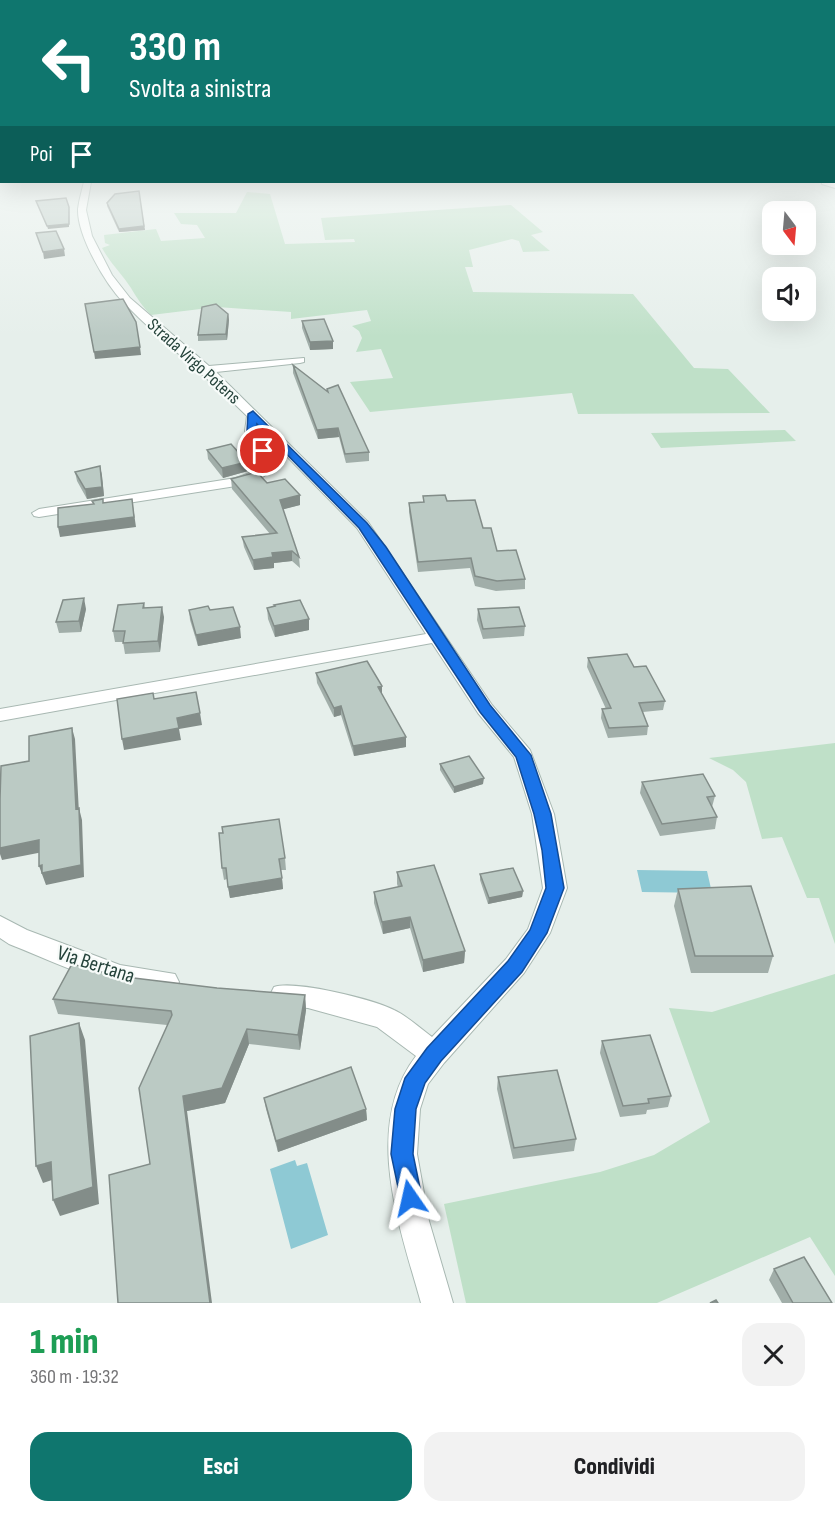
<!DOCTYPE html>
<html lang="it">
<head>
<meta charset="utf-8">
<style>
	body { margin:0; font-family:"Sofia Sans Condensed",sans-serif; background:#f2f2f2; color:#202124; height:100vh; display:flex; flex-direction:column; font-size:22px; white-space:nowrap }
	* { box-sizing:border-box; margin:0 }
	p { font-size:20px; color:#757577 }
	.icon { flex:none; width:33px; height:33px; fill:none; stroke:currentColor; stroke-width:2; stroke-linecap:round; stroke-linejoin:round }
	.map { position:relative; height:1303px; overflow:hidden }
	.drawer { display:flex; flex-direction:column; background:#fff; flex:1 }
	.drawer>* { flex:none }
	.hud { position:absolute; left:0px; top:0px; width:836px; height:183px; box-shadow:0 6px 24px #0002; background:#0f766e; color:#fff; overflow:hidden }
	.needle { width:39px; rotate:164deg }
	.tools { position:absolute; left:762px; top:201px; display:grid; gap:12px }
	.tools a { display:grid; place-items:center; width:54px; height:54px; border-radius:12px; background:#fff; box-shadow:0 6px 24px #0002; font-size:30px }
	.pin { position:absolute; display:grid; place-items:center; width:51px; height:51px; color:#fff; margin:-26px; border:3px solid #fff; border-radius:50%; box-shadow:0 2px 6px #0007 }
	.me { position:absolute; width:66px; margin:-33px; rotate:349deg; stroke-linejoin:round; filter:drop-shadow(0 0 4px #0008) }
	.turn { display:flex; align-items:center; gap:21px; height:126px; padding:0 30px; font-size:27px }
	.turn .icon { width:78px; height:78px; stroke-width:2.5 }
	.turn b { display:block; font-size:42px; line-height:51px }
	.then { display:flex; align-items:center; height:57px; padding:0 30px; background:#0003; gap:12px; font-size:22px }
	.round { display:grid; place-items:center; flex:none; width:63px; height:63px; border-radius:18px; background:#f2f2f2 }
	.headline { display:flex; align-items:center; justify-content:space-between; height:102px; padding:0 30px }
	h1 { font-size:36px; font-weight:800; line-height:45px; color:#1e9e55 }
	.button { display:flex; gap:12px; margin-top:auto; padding:12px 30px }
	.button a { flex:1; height:69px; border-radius:18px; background:#0f766e; color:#fff; font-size:24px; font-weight:800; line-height:69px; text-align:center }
	.button a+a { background:#f2f2f2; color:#202124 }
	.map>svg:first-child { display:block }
</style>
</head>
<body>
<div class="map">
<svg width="835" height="1303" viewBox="0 0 835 1303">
	<rect width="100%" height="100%" fill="#e6efeb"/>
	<path fill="#bfe0c8" d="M247,192l23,2 15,50 70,-2 -1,-3 -29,1 -4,-22 190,-13 32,27 -12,3 19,16 -27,1 -4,-11 -7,-2 -43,11 4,17h-8l8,25 160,2 61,74 34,1 42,44 -192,1 -6,-21 -202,19 -20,-30 43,-4 -12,-29 -25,3 6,-14 -3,-7 -7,-5 19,-5 -4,-11 -76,9v-7l-74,-5 -66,8c-9,-9 -14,-17 -20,-27 -9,-14 -21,-25 -29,-40l8,-3 -5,-2 -1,-8 52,-6 5,12 44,-3 -8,-13 -16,-1 -7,-11h62z
		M785,430l11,11 -135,7 -10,-15z
		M835,743v201l-16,-46h-12l-25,-61 -20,2 -16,-57 -13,-12 -24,-12z
		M835,974v302l-25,-39 -153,66h-191l-22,-99 156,-32 54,-17 56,-33 -41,-114 43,4z"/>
	<path fill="#8ec9d4" d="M637,870l70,1 5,22 -70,-1z
		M295,1160l2,6 10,-3 21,72 -37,14 -21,-80z"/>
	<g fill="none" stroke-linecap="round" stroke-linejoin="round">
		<g stroke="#a8b8b2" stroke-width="2">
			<path id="street" d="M84,182h7l-5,28 6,26 20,39 18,23 79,68 95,-8v4l-4,1 -84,9 152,150 124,183 38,45 24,64 13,74 -17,45 -26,40 -80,90 -16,21 -8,25 -3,45 12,67 24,82h-32c-21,-76 -59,-176 -5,-247l-39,-29 -69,-19 -25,-2 -9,-3 -4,-8 4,-8c20,-7 99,12 120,23 13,6 26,18 38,27l74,-78 22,-30 15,-41 -11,-74 -18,-57 -36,-44 -46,-70 -432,78v-12l426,-75 -69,-106 -98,-100 15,34c-6,18 -22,20 -38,24l-197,31 -5,-1 -2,-3 7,-4 197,-31 19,-7 5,-9 -15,-31 2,-15c-40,-40 -84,-73 -123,-113 -19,-19 -47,-68 -46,-94 1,-9 4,-19 6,-27z
				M822,182l13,1v5l-13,-4z
				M0,916l27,14 93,35 55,9 4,8 -4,8c-38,13 -127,-31 -166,-46l-9,-6z"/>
		</g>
		<use href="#street" fill="#fff" fill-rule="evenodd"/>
	</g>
	<path fill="#a1aea9" d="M139,191l6,39 -26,2 -12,-26v-3z
		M228,314l1,6 -2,20 -29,1v-6z
		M302,321l31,28 -23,1 -8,-22z
		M293,365l76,87v9l-23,2 -7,-26 -21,2 -25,-66z
		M207,450l40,12 1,9 -25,7 -15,-19z
		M100,466l2,10 2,20 -17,3 -10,-18 -2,-9z
		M231,479l36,4 33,12v10l-17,4 16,48 1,11 -8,-7 -18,2v5l-20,2 -10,-23 -2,-10 28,-3 -38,-45z
		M423,496l24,5 36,27 14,23 28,28v10l-29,2 -21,-5 -5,-18 -52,4 -9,-60v-9l14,-1z
		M144,603l1,5 19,9 -4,35 -35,2 -2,-12h-8l-2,-11z
		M274,605l35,14v11l-34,7 -7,-18 -1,-11 7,-1z
		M86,609l-5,23 -22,1 -3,-11z
		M478,609l47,17 -1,10 -41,3 -6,-19z
		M189,610h21l31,28 -43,8 -8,-26z
		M588,658l46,9 31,34 -2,9 -20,2 5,14 -1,9 -39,3 -7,-20 1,-9h4l-19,-42z
		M316,673l66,21 24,53 -52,9 -13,-41 -7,2 -17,-34z
		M440,764l43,20 -29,9 -14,-23z
		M642,782l73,14 -3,11 5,10 -2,12 -55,7 -20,-43z
		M285,858l1,12h-5l2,19 -53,9 -3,-19 -3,1 -2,-12z
		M397,872l68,79 -1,12 -41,9 -13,-44 -27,6 -9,-31v-11l24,-5 -1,-3z
		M480,874l43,17 -1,6 -34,7 -8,-24z
		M678,889l95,67 -5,17h-77l-17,-67z
		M117,976l100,12 88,7 1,15 -6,40 -51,-6 -24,59 -38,8 -37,53 17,-139 -109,-11 -5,-15z
		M602,1041l69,55 -3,11 -21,3 -1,4 -26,3 -20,-64z
		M498,1077l78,62 -2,12 -61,8 -16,-70z
		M264,1098l102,11 1,11 -89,32 -12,-43z
		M774,1269l58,34h-50l-13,-23z"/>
	<path fill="#838d89" d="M69,207v20l-21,2 -1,-3z
		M144,226l1,4 -26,2v-3z
		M64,249l1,7 -21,3 -1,-7z
		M228,314l1,6 -2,20 -1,-6z
		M333,341v8l-23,1v-8z
		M140,347l1,8 -46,4 -1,-7z
		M338,428l1,9 -21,2 -1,-9z
		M247,462l1,9 -25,7 -1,-10z
		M100,466l2,10 2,20 -17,3 -2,-10z
		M300,495v10l-19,5 -1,-10z
		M132,499l4,28 -76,10 -2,-10z
		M292,551v10l-18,2v5l-20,2 -1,-10 19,-7z
		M84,598l2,11 -5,23 -2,-11z
		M162,607l2,10 -4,35 -2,-11z
		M309,619v11l-34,7 -1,-11z
		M240,627l1,11 -43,8 -2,-11z
		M382,686v9l-4,-8z
		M341,706v9l-7,2v-9z
		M200,713l2,12 -23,4 2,11 -57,10 -2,-11 55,-21z
		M72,728l3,11 4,74v-5l3,12 2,57 -38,8 -7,-19 37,-57z
		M406,737v10l-52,9 -1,-10z
		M484,778l-1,6 -29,9v-6z
		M39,840l4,12 -41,8 -2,-6v-6z
		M282,878l1,11 -53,9 -2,-11z
		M523,891l-1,6 -34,7 1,-6z
		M410,917v11l-27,6 -1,-12z
		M465,951l-1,12 -41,9v-12z
		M305,995l1,15 -6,40 -2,-15z
		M79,1023l6,17 14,164 -39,12 -7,-16z
		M247,1029l2,15 -24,59 -38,8 25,192h-2l-27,-207z
		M366,1109l1,11 -89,32 -2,-11z
		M51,1162l7,16 -15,5 -7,-17z"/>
	<path fill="#bbcac4" stroke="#838d89" stroke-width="1.5" d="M139,191l5,35 -25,3 -12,-26 8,-9z
		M66,198l3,9v17l-22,2 -11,-25z
		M56,231l8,18 -21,3 -7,-19z
		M123,299l13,23 4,25 -46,5 -9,-48z
		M216,304l12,10 -2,20 -28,1 4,-28z
		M324,319l9,22 -23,1 -8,-21z
		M293,365l35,27 -1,-3 11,-4 31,67 -24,2 -7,-26 -21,2z
		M231,444l16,18 -25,6 -15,-18z
		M100,466l2,21 -17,2 -10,-17z
		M257,472l10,11 18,-4 15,16 -20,5 19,57 -7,-6 -20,2 1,4 -20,3 -11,-23 35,-4 -46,-54z
		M445,495l2,6 28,-1 8,28h8l6,23 19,-1 9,29 -28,2 -22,-5 -4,-18 -53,4 -9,-59 15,-1 -1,-6z
		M103,499v4l29,-4 2,18 -76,10v-19l36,-4 -2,-3z
		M84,598l-5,23 -23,1 7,-22z
		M300,600l9,19 -35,7 -7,-18 8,-2 -1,-1z
		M144,603l-1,5 19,-1 -4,34 -35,2 2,-12h-12l5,-26z
		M208,606l2,4 23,-3 7,20 -44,8 -7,-25z
		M519,607l6,19 -42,3 -5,-20z
		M627,654l7,13 12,-1 19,35 -26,2 9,23 -39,2 -7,-19 9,-1 -23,-50z
		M367,661l15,25 -4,1 28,50 -53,9 -12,-40 -7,2 -18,-35z
		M196,692l4,21 -23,5 2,10 -57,11 -5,-40 36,-6 1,6z
		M72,728l4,81 3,-1 2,57 -39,8v-8l-3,1v-26l-39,8v-49l1,-33 28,-5v-25z
		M469,756l15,22 -30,9 -14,-23z
		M703,774l12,22 -8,1 10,20 -55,7 -20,-42z
		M279,819l6,39 -6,1 3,19 -54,9 -2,-19h-4l-3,-35h4l-1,-6z
		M434,865l31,86 -42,9 -13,-43 -28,5 -8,-30 28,-6 -5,-14z
		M513,868l10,23 -34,7 -9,-24z
		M751,886l22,70h-78l-17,-67z
		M72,964l45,12 100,12 88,7 -7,40 -51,-6 -25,59 -39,8 27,207h-92l-9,-128 41,-11 -11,-76 33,-73 -1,-4 -118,-12z
		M79,1023l14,164 -40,13 -2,-38 -15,4 -6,-130z
		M650,1035l21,61 -23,3 1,4 -26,3 -21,-65z
		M351,1067l15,42 -90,32 -12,-43z
		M557,1070l19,69 -62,9 -16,-71z
		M804,1257l28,46h-39l-19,-34z
		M716,1300l2,3h-8z"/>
	<linearGradient id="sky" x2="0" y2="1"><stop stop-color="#84bce0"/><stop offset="0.46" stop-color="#f4f8f6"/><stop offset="1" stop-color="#f4f8f6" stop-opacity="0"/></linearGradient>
	<rect width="835" height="337" fill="url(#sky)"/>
	<path fill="#1a73e8" stroke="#114b97" stroke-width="1.5" d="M253,411l114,112 19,24 104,158 41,50 20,59 13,74 -17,45 -25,39 -81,89 -16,22 -9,26 -3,45 9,44 -4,8 -8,4 -8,-4 -11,-52 4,-45 10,-31 22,-30 81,-87 22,-31 16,-42 -4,-38 -8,-36 -18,-57 -36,-45 -121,-184 -102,-104v7l11,20 -8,2 -13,-22 1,-17z"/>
	<g text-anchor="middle" stroke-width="4.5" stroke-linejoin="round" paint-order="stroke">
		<g font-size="18" fill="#24423a" stroke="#f7fbf9">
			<text transform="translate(194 361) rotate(42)" y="6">Strada Virgo Potens</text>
		</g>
		<g font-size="21" fill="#24423a" stroke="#f7fbf9">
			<text transform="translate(96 964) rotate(18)" y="7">Via Bertana</text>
		</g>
	</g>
</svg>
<div class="tools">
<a><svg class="needle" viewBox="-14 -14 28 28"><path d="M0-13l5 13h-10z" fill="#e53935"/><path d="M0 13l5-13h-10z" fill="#757577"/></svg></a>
<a><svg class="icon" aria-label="sound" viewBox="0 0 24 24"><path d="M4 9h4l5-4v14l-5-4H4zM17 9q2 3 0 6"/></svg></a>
</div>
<div class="pin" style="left:263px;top:451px;background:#d93025"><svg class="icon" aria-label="arrive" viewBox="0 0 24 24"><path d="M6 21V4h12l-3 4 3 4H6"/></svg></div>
<svg class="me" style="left:410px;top:1198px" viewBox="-20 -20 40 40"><path d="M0-17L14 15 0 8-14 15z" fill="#1a73e8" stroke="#fff" stroke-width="4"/></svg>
<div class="hud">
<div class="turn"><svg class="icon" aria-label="left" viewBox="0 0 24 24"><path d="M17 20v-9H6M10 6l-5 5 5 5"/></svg><div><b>330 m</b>Svolta a sinistra</div></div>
<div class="then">Poi<svg class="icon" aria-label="arrive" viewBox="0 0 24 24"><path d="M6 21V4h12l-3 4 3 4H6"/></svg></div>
</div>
</div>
<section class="drawer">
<div class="headline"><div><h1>1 min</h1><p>360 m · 19:32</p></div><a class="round"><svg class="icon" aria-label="close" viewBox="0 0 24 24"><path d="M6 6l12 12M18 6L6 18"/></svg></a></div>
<div class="button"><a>Esci</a><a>Condividi</a></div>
</section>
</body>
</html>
